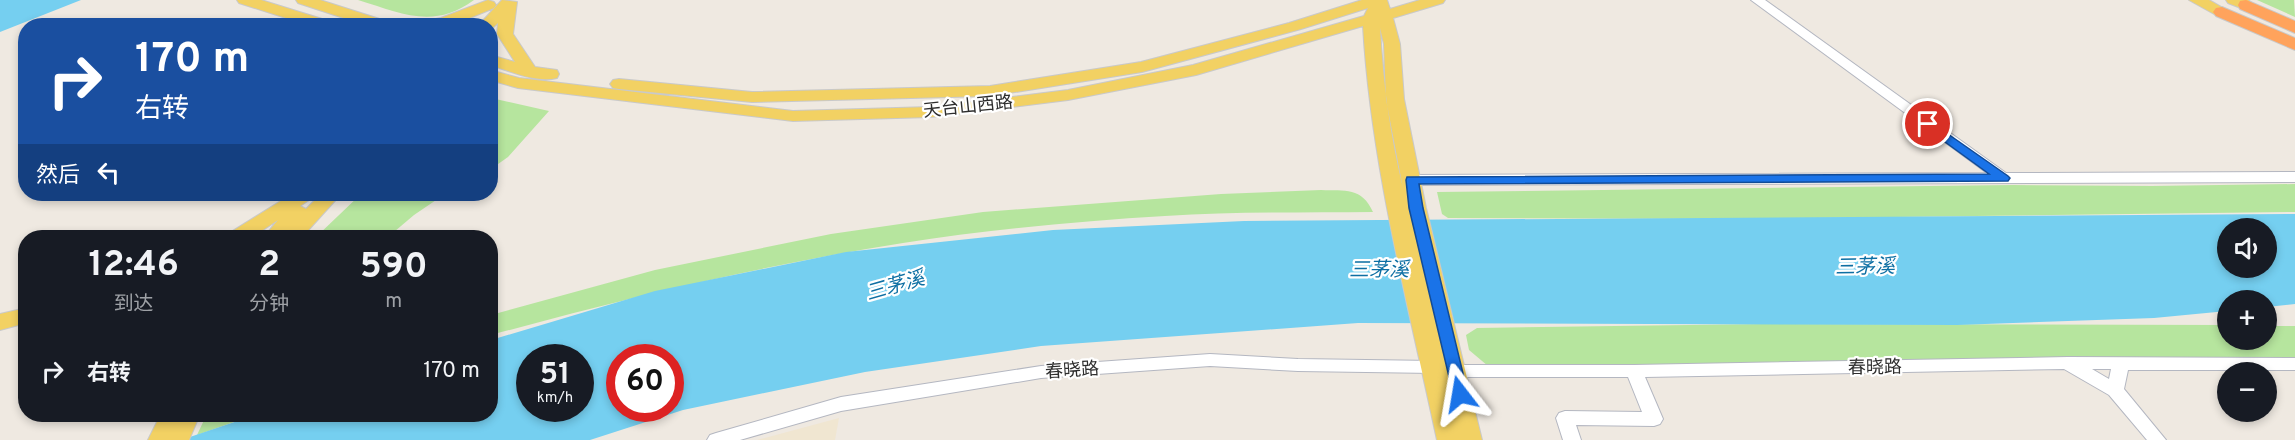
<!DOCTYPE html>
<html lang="zh">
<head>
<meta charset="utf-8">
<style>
	body { margin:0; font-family:Overpass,"Noto Sans SC",sans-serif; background:#20242c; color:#f1f3f6; height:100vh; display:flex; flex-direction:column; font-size:22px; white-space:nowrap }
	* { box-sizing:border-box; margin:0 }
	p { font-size:20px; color:#9ea1a6 }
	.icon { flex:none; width:33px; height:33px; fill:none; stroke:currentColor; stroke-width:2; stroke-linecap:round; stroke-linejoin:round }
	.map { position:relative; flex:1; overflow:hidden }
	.sheet { position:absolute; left:18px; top:230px; width:480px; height:192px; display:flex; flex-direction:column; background:#171b24; border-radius:24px; box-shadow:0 3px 9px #0003 }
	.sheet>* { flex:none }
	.banner { position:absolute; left:18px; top:18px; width:480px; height:183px; border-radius:24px; box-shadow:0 3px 9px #0003; background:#1a4fa0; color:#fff; overflow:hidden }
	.buttons { position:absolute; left:2217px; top:218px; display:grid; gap:12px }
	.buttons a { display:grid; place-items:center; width:60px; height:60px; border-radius:50%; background:#171b24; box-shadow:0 3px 9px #0003; font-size:30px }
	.speed { position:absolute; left:516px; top:344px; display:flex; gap:12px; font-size:30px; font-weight:700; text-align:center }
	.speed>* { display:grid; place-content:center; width:78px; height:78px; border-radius:50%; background:#171b24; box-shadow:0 3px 9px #0003; line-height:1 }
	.speed small { font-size:15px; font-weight:400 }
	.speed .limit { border:9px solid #d22; background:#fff; color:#111 }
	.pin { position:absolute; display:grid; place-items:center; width:51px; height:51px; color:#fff; margin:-26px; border:3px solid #fff; border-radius:50%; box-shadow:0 2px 6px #0007 }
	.me { position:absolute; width:66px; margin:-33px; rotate:346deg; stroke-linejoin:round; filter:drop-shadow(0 0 4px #0008) }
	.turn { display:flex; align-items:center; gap:21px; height:126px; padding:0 18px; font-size:27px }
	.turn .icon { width:78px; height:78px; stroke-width:2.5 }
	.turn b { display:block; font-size:42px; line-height:51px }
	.then { display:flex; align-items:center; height:57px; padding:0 18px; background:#0003; gap:12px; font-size:22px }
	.eta { display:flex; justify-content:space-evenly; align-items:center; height:102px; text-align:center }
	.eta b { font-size:36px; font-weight:700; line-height:42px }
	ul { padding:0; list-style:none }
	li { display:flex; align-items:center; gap:18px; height:78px; padding:0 18px }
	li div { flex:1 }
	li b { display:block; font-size:22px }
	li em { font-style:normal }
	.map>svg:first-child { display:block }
</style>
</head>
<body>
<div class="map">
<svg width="2295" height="440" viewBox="0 0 2295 440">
	<rect width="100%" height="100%" fill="#efe9e1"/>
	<path fill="#f0e6d1" d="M839,418l-4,22h-78z"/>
	<path fill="#b6e59e" d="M358,0h116c-41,30 -73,13 -116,0z
		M2257,0h37l1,17z
		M491,98l58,13 -41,46 -17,12z
		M2295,184v28l-564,7 -283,-1 -6,-4 -5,-22 576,-7 139,1z
		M1321,190c24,1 41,-3 52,22 -69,1 -139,-1 -208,4 -86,5 -178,14 -262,27 -140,22 -276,55 -412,92v-20l164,-45 176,-36 152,-22 238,-18z
		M361,194h84l-31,21 -26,22h-72z
		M1762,324l465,1 1,14h38l1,-13h28v32l-174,6 -633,2 -19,-16 -3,-15 11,-7z
		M212,414h45l-60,21 8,-17z"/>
	<path fill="#75cff0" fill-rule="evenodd" d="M0,0h81l-81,32z
		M2295,214v90l-28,3 -1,-7h-38l-1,11 -73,7 -197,7 -599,-2 -317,23 -176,26 -182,38 -93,30h-409l77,-26h232l1,-74 164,-49 191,-39 207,-22 191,-9zM2228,228h38v39h-38zM530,357h50v51h-50zM620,357h50v51h-50z"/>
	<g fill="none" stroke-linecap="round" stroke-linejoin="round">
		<g stroke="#b4b7c1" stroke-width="2">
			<path id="minor" d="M1751,0h14l241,173 289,-1v10l-883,3 -7,-5 7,-5 575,-2z
				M1210,354l88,5 136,2 6,2 2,4 -2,4 -6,2 -136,-2 -88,-5 -169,12 -200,33 -101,29h-33l3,-5 6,-2 125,-36 200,-31z
				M2068,357l227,1v12h-167l-4,19 42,51h-19l-38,-45 -45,-26 -419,8 18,42 -3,5 -6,2 -78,-1 5,15h-18l-7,-22 3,-5 6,-2 77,1 -14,-35h-174l-6,-2 -3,-4 3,-4 6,-2h180zM2092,369h19l-2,10z"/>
		</g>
		<g stroke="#c9c9c9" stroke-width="2">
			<path id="major" d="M237,0h24l74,23 2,3h-26l-72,-23z
				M296,0h24l72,23 2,3h-26l-70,-23z
				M488,0l6,2 2,3 -2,3 -44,18h-37l2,-3 26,-5z
				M502,0l15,2 -4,32 22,33 22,3 2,4 -2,4c-21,5 -47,-7 -67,-13v-10l25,7 -18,-28 1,-11 -8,7v-4h-12z
				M1362,0h25l3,9 30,-9h25l-2,3 -50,15 7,26 4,55 22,109 56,232h-45c-29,-137 -66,-274 -74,-414l-167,49 -128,25 -137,17 -138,4 -275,-33 -28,-8v-10l29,8 274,33 138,-4 137,-17 125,-25 171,-49 4,-8 -67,21 -159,43 -152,24 -238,6 -133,-13 -6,-1 -3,-4 3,-4 6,-1 133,13 238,-6 151,-24 148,-39zM1380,28l4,16 2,55 17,89c-13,-53 -20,-105 -23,-160z
				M2189,0h20l21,12 -2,3h-12z
				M2226,0h22l6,5 -8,5 -18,-7z
				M292,194h22l-2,4 -12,8 6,3 15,-15h20l-39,43h-38l14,-17 -26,17h-24l3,-5z
				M26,308v15l-26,7v-16z
				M161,414h39l-11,26h-41z"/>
		</g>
		<g stroke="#c9c9c9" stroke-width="2">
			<path id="highway" d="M2246,0l49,21v12l-55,-24 -2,-4 2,-4z
				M2222,7l73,31v12l-79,-34 -3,-4 3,-4z"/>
		</g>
		<use href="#minor" fill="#fff" fill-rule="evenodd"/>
		<use href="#major" fill="#f2d163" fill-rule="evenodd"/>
		<use href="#highway" fill="#ffa35c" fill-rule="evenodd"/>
	</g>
	<path fill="#1a73e8" stroke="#114b97" stroke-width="1.5" d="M1928,120l80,56 2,2 -2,3 -589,3 4,24 45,186 -3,4h-11l-45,-190 -3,-28 1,-3 582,-3 -66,-48 -2,-2 2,-3z"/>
	<g text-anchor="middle" stroke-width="4.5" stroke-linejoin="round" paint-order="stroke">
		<g font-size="18" fill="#2e2e2e" stroke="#fff">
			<text transform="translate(968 106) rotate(-6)" y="6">天台山西路</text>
			<text transform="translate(1875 367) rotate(-1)" y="6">春晓路</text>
			<text transform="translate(1072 370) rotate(-4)" y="6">春晓路</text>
		</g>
		<g font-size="20" font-style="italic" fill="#0d6fa3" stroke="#fff">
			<text transform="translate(1865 266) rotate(-1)" y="7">三茅溪</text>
			<text x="1379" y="276">三茅溪</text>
			<text transform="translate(895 285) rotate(-16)" y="7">三茅溪</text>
		</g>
	</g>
</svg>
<div class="buttons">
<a><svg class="icon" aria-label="sound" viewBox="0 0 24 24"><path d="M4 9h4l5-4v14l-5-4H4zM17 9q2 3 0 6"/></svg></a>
<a>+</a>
<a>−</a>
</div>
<div class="speed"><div>51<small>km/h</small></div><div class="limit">60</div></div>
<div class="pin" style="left:1928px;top:124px;background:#d93025"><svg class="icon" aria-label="arrive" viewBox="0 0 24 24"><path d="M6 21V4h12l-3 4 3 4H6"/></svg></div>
<svg class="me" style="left:1460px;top:394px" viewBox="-20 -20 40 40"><path d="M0-17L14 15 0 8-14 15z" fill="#1a73e8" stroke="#fff" stroke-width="4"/></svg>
<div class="banner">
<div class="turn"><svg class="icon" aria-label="right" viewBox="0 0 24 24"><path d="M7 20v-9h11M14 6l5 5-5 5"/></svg><div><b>170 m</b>右转</div></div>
<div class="then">然后<svg class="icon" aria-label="left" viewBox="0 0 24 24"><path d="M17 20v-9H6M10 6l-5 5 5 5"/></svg></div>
</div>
<section class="sheet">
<div class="eta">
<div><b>12:46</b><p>到达</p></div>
<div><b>2</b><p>分钟</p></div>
<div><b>590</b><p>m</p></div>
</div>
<ul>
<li><svg class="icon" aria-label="right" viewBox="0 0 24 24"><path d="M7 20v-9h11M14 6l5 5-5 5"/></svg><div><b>右转</b></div><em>170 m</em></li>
</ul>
</section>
</div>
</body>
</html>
